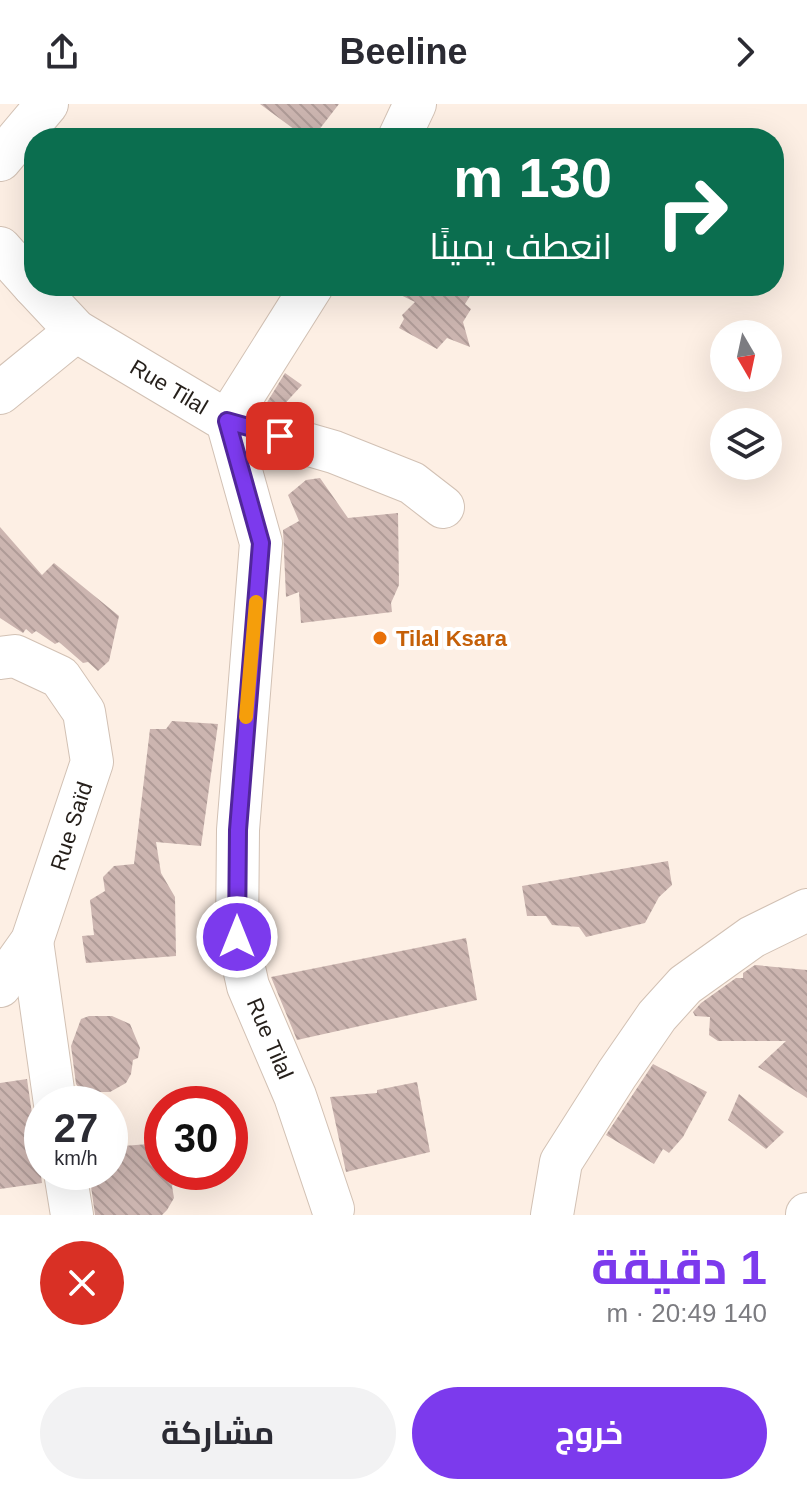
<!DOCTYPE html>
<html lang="ar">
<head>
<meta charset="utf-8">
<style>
	body { margin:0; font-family:Arial,Cairo,sans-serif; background:#f2f2f3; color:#2b2b33; direction:rtl; height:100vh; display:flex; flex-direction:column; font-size:30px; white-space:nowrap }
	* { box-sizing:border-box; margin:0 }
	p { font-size:26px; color:#7c7c81 }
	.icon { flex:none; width:44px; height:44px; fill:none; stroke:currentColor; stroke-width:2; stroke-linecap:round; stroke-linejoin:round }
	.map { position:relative; height:1111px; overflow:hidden; direction:ltr }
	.details { display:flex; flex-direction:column; background:#fff; flex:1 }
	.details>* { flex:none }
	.guide { position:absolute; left:24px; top:24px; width:760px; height:168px; border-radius:32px; box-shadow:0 8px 32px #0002; direction:rtl; background:#0b6e4f; color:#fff; overflow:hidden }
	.needle { width:52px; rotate:171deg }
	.tools { position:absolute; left:710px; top:216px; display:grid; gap:16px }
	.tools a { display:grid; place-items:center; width:72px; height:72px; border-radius:50%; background:#fff; box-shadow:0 8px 32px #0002; font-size:40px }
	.speed { position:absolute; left:24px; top:982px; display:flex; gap:16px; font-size:40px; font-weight:700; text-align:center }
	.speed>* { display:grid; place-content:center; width:104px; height:104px; border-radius:50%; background:#fff; box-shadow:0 8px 32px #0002; line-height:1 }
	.speed small { font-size:20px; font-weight:400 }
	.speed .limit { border:12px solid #d22; background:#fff; color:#111 }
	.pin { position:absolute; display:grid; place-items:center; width:68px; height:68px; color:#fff; margin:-34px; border-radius:16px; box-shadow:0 4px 12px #0006 }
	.me { position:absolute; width:88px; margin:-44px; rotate:0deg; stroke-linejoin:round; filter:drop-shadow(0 0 6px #0008) }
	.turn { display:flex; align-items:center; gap:28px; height:168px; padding:0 40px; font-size:36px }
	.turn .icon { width:104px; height:104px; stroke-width:2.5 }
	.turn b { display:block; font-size:56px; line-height:68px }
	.round { display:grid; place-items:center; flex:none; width:84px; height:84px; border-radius:42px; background:#f2f2f3 }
	.summary { display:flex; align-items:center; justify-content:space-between; height:136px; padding:0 40px }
	h1 { font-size:48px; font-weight:700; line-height:60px; color:#7c3aed }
	.action { display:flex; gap:16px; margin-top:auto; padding:16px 40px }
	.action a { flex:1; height:92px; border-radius:48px; background:#7c3aed; color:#fff; font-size:32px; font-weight:700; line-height:92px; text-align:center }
	.action a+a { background:#f2f2f3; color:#2b2b33 }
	header { display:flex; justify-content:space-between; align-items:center; height:104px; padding:0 40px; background:#fff; font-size:36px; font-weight:700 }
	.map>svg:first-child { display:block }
</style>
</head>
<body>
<header><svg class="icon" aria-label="forward" viewBox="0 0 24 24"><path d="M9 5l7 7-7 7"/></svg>Beeline<svg class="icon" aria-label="share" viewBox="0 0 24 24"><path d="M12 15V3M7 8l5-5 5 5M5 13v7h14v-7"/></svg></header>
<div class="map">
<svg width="807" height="1111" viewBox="0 0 807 1111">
	<defs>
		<pattern id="building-back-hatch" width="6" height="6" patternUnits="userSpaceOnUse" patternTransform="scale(2)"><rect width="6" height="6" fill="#ccb5b0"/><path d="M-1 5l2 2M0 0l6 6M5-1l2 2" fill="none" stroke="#af9b97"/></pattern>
	</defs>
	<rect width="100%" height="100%" fill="#fdefe4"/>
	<path fill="url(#building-back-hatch)" d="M260,0h79l-24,31 -9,3z
		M382,182h94l-11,18 6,5 -8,13 7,25 -23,-9 -10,11 -38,-21 5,-9 -2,-4 13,-13z
		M285,269l17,12 -24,26 -12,-7z
		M320,374l28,40 50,-5 1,72 -8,18 1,9 -91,11 -2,-31 -13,5 -3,-67 16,-9 -11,-26 18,-15z
		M0,423l42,48 12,-12 65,53 -10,45 -11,10 -10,-9 -5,1 -24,-21 -4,2 -19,-13 -4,3 -6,-5 -3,4 -23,-15z
		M172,617l46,3 -17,122 -45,-4 5,31 14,24 1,59 -90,7 -4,-27 12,-1 -4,-35 15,-9 -2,-14 11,-11 20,-2 16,-135h16z
		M668,757l4,24 -13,12 -14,26 -59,14 -7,-10 -27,-2 -6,-9h-19l-5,-30z
		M466,834l11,62 -180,40 -26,-63z
		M755,861l52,5v128l-49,-31 28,-26h-68l-9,-6 1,-18 -15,-1 -2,-4 8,-9 35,-25h7v-5z
		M89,912h23l18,8 10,24 -2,10 -5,2 -2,14 -5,9 -16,9h-28l-6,-8 -5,-38 10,-27z
		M653,960l54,28 -24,45 -14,16 -6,-4 -9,15 -48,-29z
		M27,975l15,104 -42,6v-106z
		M417,978l13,70 -84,20 -16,-75 47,-4v-3z
		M739,990l45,38 -18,17 -38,-29z
		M162,1039v29h17l-7,14 2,12 -7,12 -5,5h-67l-6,-43h21v-25z"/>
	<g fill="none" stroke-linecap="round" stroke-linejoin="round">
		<g stroke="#d2c1b4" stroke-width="44">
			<g id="minor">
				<path d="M399,34l16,-34"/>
				<path d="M0,56l47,-56"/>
				<path d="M0,144l34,38"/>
				<path id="s1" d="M34,182l42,45 151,90 34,122 -23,287 -1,107 11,49 47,110 38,113"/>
				<path d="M312,182l-85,135 107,31 78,31 31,24"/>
				<path d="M0,289l76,-62"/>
				<path d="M0,554l15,-2 45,21 24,35 8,50 -60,179 -32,45"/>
				<path d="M32,837l23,163"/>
				<path d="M65,1068l7,43"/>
				<path d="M552,1111l9,-53 56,-88 40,-58 28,-31 67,-48 55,-27"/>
				<path d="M807,1111v-1"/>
			</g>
		</g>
		<use href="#minor" stroke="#fff" stroke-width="42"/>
	</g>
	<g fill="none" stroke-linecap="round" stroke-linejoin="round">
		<g stroke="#51269a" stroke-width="20">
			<path id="route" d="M237,833l1,-107 23,-287 -34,-122 53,15"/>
		</g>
		<use href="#route" stroke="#7c3aed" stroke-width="14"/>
		<path stroke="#f59e0b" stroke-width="14" d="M246,613l10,-115"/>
	</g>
	<circle fill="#e8710a" stroke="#fff" stroke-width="3" cx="380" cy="534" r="8"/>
	<g text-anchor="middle" stroke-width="8" stroke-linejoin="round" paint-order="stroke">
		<g font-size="22" fill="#251f1a" stroke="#fff">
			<text dy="8" stroke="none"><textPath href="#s1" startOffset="170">Rue Tilal</textPath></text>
			<text transform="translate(71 722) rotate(-72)" y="8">Rue Saïd</text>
			<text dy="8" stroke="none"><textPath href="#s1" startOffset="866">Rue Tilal</textPath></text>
		</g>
		<g font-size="22" font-weight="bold" fill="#c56008" stroke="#fff" text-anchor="start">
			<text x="396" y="542">Tilal Ksara</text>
		</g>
	</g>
</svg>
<div class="tools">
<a><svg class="needle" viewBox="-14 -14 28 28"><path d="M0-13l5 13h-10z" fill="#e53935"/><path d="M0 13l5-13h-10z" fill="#7c7c81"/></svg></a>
<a><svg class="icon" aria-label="layers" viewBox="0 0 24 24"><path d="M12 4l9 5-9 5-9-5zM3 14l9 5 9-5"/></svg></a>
</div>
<div class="speed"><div>27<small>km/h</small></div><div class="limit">30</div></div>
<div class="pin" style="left:280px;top:332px;background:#d93025"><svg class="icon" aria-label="arrive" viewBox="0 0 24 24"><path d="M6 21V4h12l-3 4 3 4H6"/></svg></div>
<svg class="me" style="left:237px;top:833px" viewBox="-20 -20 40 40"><circle r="17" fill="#7c3aed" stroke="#fff" stroke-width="3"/><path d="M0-11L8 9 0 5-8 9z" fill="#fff"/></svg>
<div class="guide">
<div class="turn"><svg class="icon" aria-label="right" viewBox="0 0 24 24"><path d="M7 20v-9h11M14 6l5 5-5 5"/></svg><div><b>130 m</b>انعطف يمينًا</div></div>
</div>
</div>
<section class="details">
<div class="summary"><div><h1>1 دقيقة</h1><p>140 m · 20:49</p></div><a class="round" style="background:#d93025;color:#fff"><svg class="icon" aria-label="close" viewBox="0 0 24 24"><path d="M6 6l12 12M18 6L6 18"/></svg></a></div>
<div class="action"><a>خروج</a><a>مشاركة</a></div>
</section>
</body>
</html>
